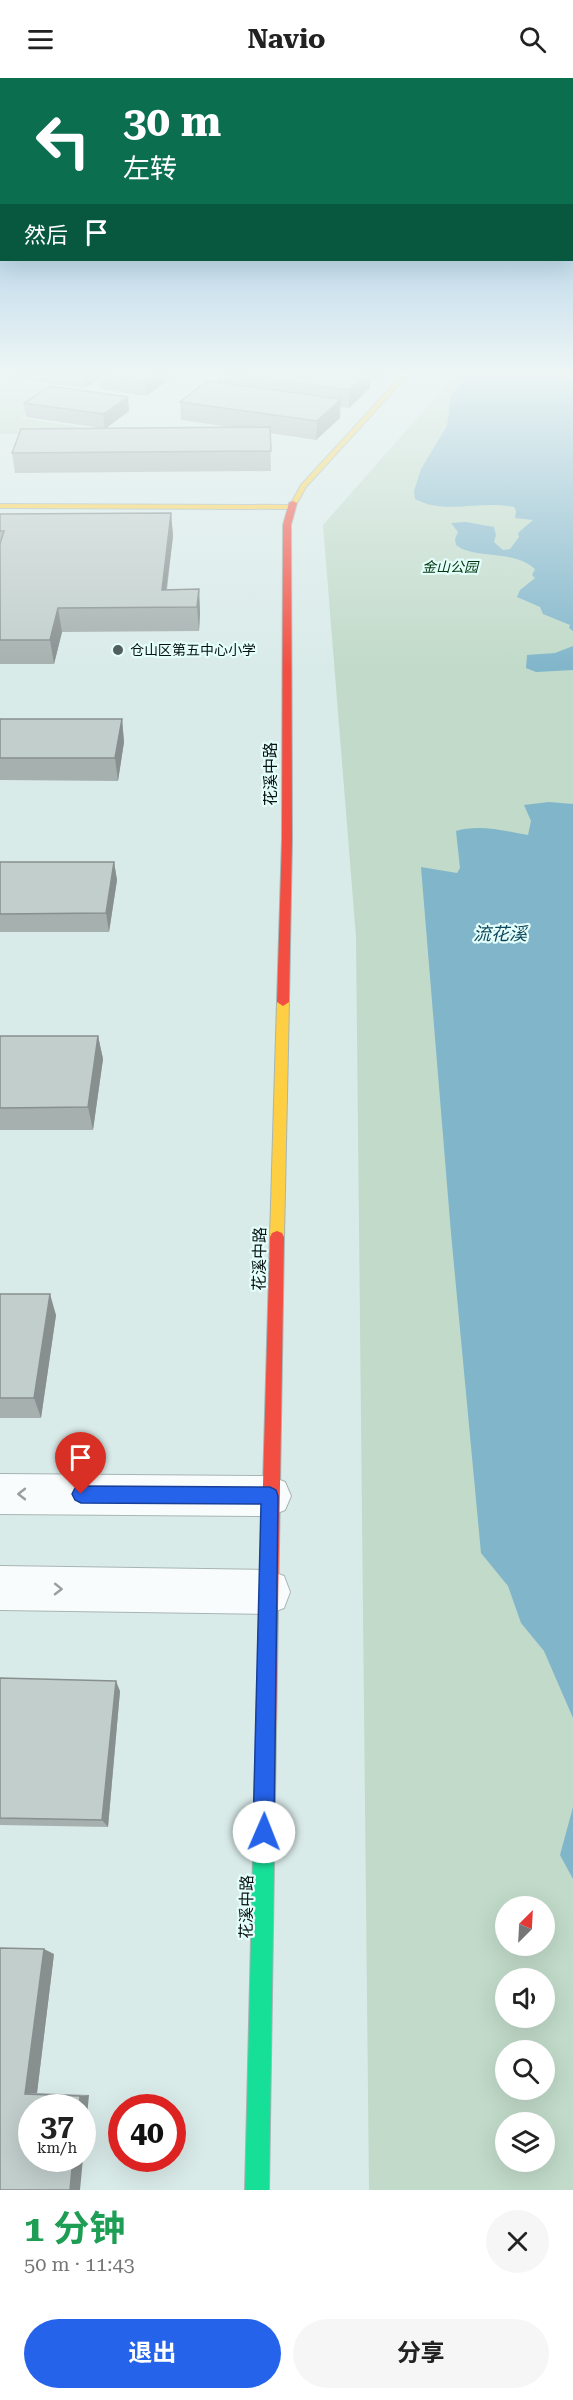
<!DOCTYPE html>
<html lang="zh">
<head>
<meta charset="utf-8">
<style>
	body { margin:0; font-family:"Roboto Serif","Noto Sans SC",serif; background:#f6f6f6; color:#222; height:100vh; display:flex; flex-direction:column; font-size:22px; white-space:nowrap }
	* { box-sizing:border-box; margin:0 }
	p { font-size:20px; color:#767676 }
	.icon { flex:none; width:33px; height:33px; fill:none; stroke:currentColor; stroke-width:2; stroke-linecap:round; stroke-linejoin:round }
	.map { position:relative; height:2112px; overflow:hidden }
	.panel { display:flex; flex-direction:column; background:#fff; flex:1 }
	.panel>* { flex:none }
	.top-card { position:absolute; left:0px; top:0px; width:573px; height:183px; box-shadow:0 6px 24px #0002; background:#0b6e4f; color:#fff; overflow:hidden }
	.needle { width:39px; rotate:24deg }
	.buttons { position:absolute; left:495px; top:1818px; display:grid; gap:12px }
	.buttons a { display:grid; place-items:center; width:60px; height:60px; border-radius:50%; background:#fff; box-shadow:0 6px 24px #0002; font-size:30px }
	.speed { position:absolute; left:18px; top:2016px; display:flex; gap:12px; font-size:30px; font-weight:700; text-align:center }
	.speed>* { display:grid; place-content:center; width:78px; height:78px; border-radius:50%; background:#fff; box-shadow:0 6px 24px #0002; line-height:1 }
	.speed small { font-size:15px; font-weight:400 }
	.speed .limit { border:9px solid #d22; background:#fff; color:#111 }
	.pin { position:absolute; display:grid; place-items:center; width:51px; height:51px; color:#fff; margin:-62px -26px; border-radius:50% 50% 50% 0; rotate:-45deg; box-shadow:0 0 6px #0007 }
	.pin .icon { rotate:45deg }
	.me { position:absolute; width:66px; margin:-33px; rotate:1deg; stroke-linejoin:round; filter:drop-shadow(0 0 4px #0008) }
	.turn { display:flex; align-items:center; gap:21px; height:126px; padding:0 24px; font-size:27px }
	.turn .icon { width:78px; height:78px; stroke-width:2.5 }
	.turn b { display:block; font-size:42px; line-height:51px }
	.then { display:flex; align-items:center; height:57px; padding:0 24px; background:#0003; gap:12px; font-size:22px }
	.round { display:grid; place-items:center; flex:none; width:63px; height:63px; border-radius:32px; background:#f6f6f6 }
	.head { display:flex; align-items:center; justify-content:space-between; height:102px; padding:0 24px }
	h1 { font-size:36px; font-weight:700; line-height:45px; color:#1e9e55 }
	.button { display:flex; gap:12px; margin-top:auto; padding:12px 24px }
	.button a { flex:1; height:69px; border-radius:36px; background:#2563eb; color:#fff; font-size:24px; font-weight:700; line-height:69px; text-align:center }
	.button a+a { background:#f6f6f6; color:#222 }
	header { display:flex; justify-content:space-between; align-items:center; height:78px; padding:0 24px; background:#fff; font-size:27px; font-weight:700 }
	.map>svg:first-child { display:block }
</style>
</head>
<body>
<header><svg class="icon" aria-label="menu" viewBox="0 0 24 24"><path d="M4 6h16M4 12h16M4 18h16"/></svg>Navio<svg class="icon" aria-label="search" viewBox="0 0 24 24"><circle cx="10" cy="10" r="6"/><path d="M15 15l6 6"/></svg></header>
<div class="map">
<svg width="573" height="2112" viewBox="0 0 573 2112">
	<rect width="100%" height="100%" fill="#d9ebe9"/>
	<path fill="#c1dac9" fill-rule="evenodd" d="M456,296h117v1816h-204l-13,-1253 -33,-412zM506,1828h38v40h-38zM506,1900h38v40h-38zM506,1972h38v40h-38zM506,2044h38v40h-38z
		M4,307l62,2 -46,31 81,12 -5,5 -96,-1v-41z"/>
	<path fill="#81b5ca" d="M488,296h85v257l-4,-3 1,-3 -27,-11 -3,-7 -23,-10 3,-7 15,-12 -3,-3 3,-6c-19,-18 -51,-11 -73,-20l-6,-4 -1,-6 3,-7 -7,-9 15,-1 28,5 2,8 -2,7 9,8 7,-1 9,-12 -1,-4 15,-13 -18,-2 1,-7 -2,-4c-32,-7 -70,8 -99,-8l-1,-8 7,-22 26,-43 4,-31 8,-10z
		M573,568v24l-37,2 -10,-4 1,-13 28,-2z
		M549,724l24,2v914l-29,-67 -23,-28 -13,-37 -27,-33 -30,-320 -30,-366 36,6 3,-5 -4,-37c23,-7 49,0 72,4l3,-14 -7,-16z
		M573,1729v72l-13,-24z"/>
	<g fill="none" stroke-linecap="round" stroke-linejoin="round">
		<g stroke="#a6b5b3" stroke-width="2">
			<path id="street" d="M0,1396l270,2 15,6 6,14 -6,14 -15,6 -270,-2z
				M0,1488l268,4 16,6 6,16 -6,16 -16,6 -268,-4z"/>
		</g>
		<g stroke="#a6b5b3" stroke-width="2">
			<path id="fast" d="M266,1645l7,3 3,7 -7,457h-24l11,-457 3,-7z"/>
		</g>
		<g stroke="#a6b5b3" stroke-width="2">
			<path id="slow" d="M403,296h6l-103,113 -10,18h-6l11,-20z
				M0,426l291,1 4,2 -4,2 -291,-1z
				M283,920l6,4 -5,235 -2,4 -5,2 -5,-2 -2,-4 7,-235z"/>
		</g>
		<g stroke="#a6b5b3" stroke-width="2">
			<path id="jam" d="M293,423l4,2 -6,22 1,314 -3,163 -6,4 -6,-4 5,-163 1,-314 6,-22z
				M277,1153l5,2 2,4 -8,496 -3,7 -7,3 -7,-3 -3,-7 14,-496 2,-4z"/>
		</g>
		<use href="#street" fill="#f9fcfc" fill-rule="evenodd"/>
		<use href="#fast" fill="#16e098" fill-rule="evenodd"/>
		<use href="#slow" fill="#ffcf43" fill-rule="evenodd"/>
		<use href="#jam" fill="#f24e42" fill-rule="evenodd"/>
	</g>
	<path fill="#a6b1af" d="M11,296h158l1,5 -24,17 -46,-7 -1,-10 -14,9 -73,-10z
		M218,296h167l-7,7 -8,-1v8l-21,20 -9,-1v11l-24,22 -46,-7 1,38 -256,2 -3,-20 89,-25 -75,-11 -2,-14 105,8 -23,17 124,-1 -49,-7 -1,-18 38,-19z
		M171,435l2,23 -6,54 32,-1 1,24 -1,18 -137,1 -8,32h-54v-150z
		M0,641h122l2,23 -6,39 -118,-1z
		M0,784h114l3,18 -8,52h-109z
		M0,958h98l5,23 -10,71h-93z
		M0,1216l56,21 -15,103h-41z
		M0,1600l120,13 -12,136 -108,-2z
		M54,1876l-17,139 52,2 -89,95z"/>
	<path fill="#87908e" d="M84,296h22l-8,1 1,4 -14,9z
		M157,296h12l1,5 -24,17 -1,-14z
		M367,296h3v14l-21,20v-18z
		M378,296h7l-7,7z
		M128,319l1,14 -24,18 -2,-15z
		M341,321l-1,19 -24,22 1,-19z
		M171,435l2,23 -9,71 -2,-17z
		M199,511l1,24 -1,18 -2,-24z
		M58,530l4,24 -8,32 -4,-24z
		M122,641l2,23 -6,39 -3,-23z
		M114,784l3,18 -8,52 -3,-19z
		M98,958l5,23 -10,71 -5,-23z
		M50,1216l6,21 -15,103 -7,-20z
		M116,1603l4,10 -12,136 -6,-7z
		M44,1871l10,5 -17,139 -12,1z
		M89,2017l-9,95h-10l3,-32h9v-50h-3l1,-12z"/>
	<path fill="#c1cecb" stroke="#87908e" stroke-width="1.5" d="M100,296h57l-12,8 -47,-7z
		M228,296h139l-18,16z
		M207,303l134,18 -24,22 -137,-19z
		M50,308l78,11 -25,17 -79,-11z
		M270,349l1,24 -259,2 9,-24z
		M171,435l-9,77 37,-1 -2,18 -139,1 -8,32h-50v-96l4,-13h-4v-17z
		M0,641h122l-7,39h-115z
		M0,784h114l-8,51 -106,1z
		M0,958h98l-10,71 -88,1z
		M0,1216h50l-16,104h-34z
		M0,1600l116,3 -14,139 -102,-2z
		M0,1870l44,1 -19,145 55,2 -1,12h-47v50h41l-3,32h-70z"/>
	<defs><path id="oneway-chevron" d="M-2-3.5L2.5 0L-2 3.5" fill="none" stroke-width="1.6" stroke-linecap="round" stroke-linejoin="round" transform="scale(1.5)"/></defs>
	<g stroke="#989f9e">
		<use href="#oneway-chevron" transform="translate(22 1416) rotate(-180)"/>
		<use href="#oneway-chevron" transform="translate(58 1511) rotate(1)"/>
	</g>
	<linearGradient id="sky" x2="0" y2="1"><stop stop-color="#7fb4dc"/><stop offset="0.5" stop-color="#eef6f5"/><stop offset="1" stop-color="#eef6f5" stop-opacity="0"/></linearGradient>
	<rect width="573" height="591" fill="url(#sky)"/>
	<path fill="#2563eb" stroke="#184099" stroke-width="1.5" d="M81,1408l189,1 6,3 2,6 -4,336 -3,7 -7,3 -8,-3 -3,-7 8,-328 -180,-1 -6,-3 -3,-6 3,-6z"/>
	<circle fill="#505f5d" stroke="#e4fefb" stroke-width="2" cx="118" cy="572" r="6"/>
	<g text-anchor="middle" stroke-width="4.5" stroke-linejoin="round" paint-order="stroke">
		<g font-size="14" font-style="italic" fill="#00370d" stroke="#e4fefb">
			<text x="450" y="494">金山公园</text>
		</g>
		<g font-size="14" fill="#071312" stroke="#e4fefb" text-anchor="start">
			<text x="130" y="577">仓山区第五中心小学</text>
		</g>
		<g font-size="16" fill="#071312" stroke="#e4fefb">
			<text transform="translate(270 696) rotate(-90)" y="6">花溪中路</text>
			<text transform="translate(259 1181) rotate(-89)" y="6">花溪中路</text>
			<text transform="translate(246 1829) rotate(-89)" y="6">花溪中路</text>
		</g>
		<g font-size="18" font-style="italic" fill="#0d475c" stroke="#e4fefb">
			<text x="500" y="862">流花溪</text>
		</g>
	</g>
</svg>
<div class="buttons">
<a><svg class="needle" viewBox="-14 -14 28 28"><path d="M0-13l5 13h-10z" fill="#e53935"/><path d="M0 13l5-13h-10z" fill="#767676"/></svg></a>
<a><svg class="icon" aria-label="sound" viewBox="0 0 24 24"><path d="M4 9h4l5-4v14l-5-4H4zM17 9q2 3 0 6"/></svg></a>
<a><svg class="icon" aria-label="search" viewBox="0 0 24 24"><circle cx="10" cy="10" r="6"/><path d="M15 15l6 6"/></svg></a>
<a><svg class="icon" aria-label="layers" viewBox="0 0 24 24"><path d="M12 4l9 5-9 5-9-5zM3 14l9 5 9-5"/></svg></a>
</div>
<div class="speed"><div>37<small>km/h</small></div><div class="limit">40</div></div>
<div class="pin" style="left:81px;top:1416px;background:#d93025"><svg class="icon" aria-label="arrive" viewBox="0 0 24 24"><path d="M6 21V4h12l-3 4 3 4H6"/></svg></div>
<svg class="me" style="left:264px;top:1754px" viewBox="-20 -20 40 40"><circle r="19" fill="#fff"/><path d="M0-13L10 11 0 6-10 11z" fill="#2563eb"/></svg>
<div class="top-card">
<div class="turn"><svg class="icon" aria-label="left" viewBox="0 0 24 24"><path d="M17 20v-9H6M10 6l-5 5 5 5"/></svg><div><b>30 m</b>左转</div></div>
<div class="then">然后<svg class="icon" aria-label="arrive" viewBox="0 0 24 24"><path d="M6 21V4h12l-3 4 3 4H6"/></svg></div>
</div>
</div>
<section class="panel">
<div class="head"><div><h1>1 分钟</h1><p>50 m · 11:43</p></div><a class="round"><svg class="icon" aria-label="close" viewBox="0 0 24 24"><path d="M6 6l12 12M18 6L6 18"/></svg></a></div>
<div class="button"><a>退出</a><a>分享</a></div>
</section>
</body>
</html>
